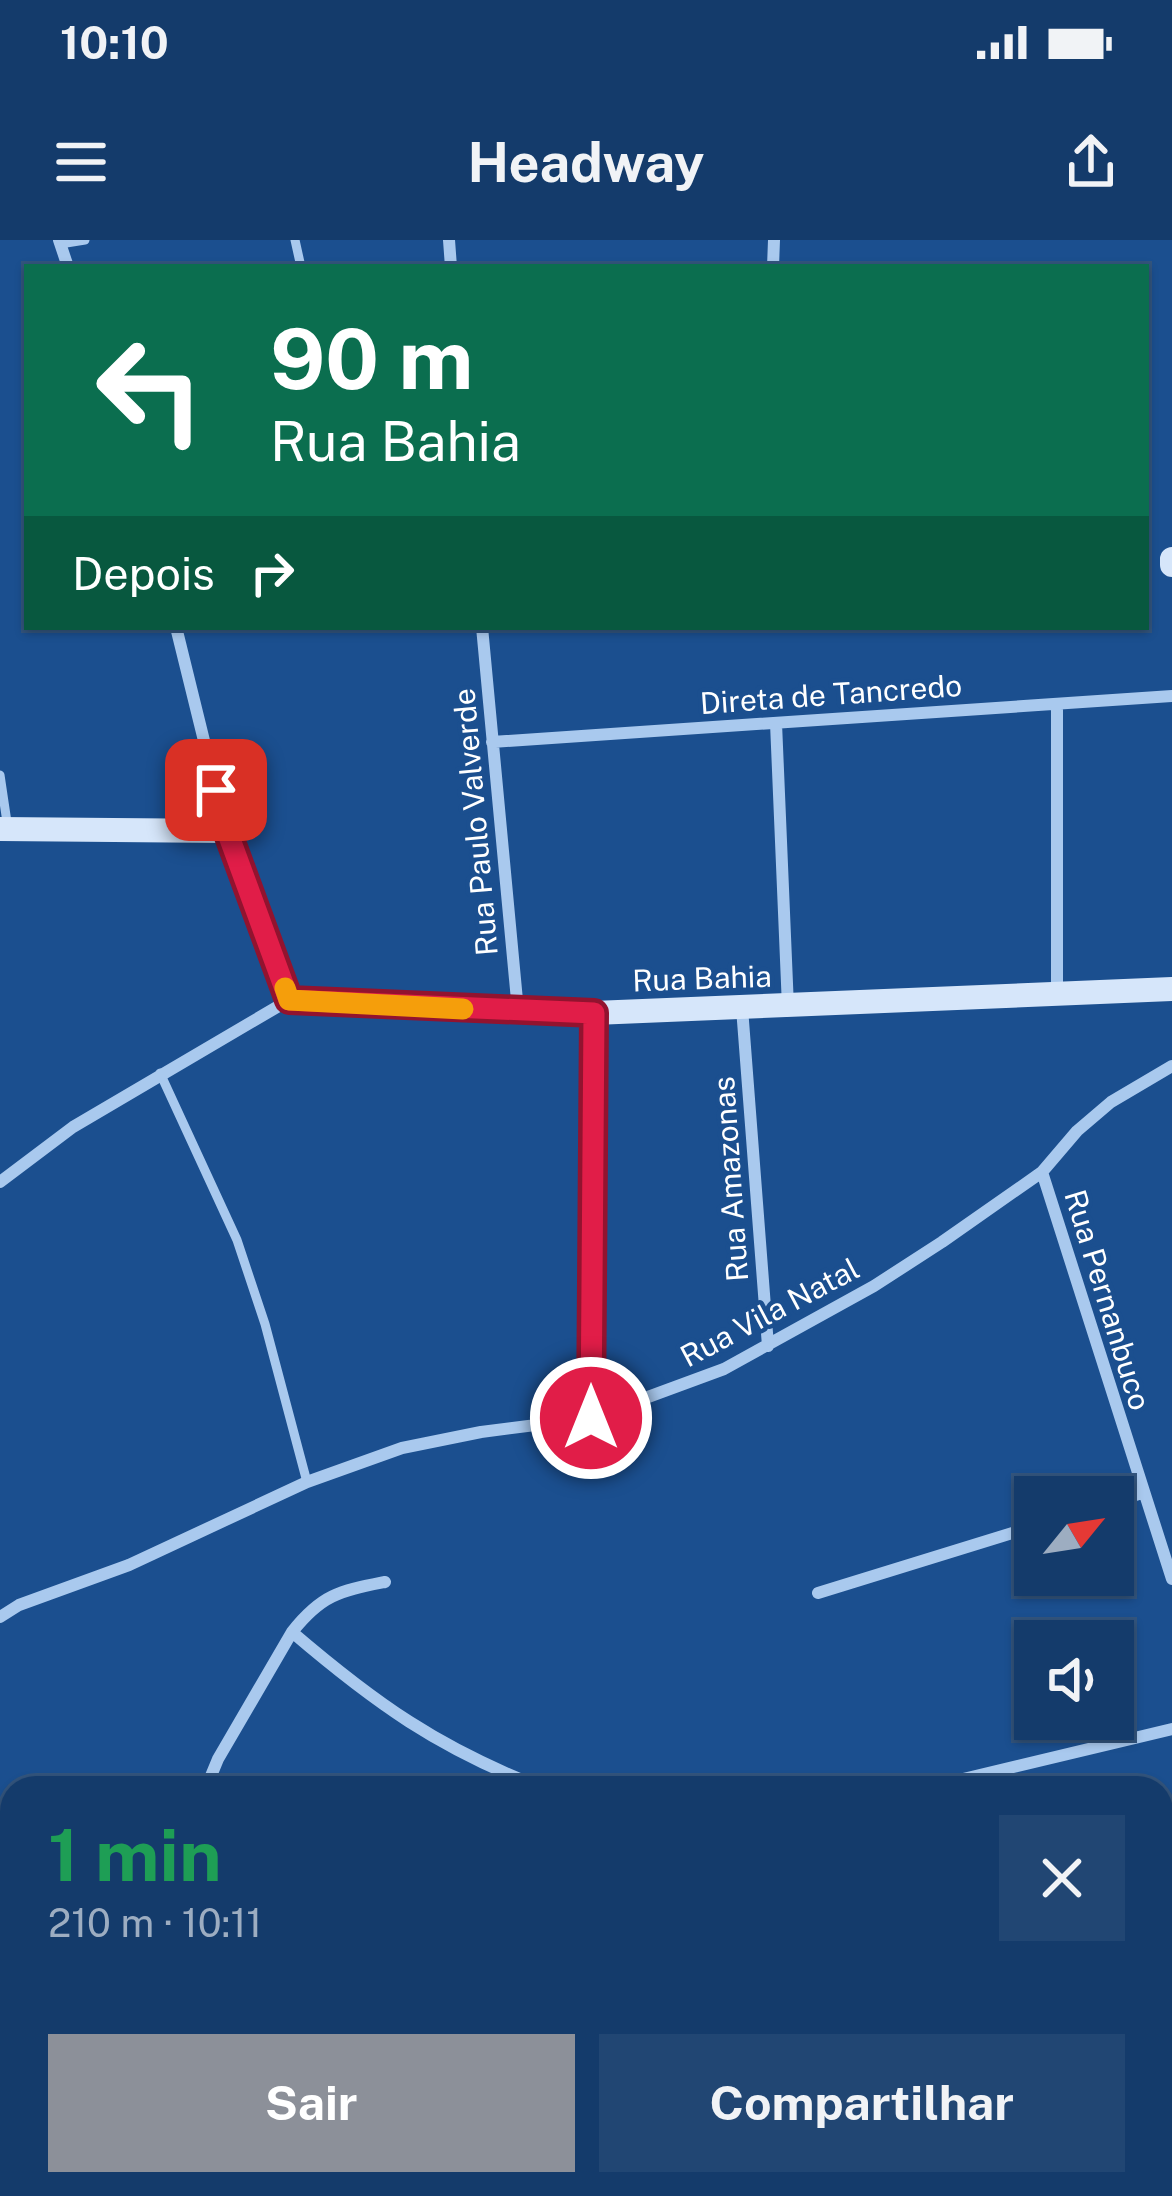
<!DOCTYPE html>
<html lang="pt">
<head>
<meta charset="utf-8">
<style>
	body { margin:0; font-family:"Public Sans",sans-serif; background:#214673; color:#f1f3f6; height:100vh; display:flex; flex-direction:column; font-size:45px; white-space:nowrap }
	* { box-sizing:border-box; margin:0 }
	p { font-size:39px; color:#9dadc1 }
	.icon { flex:none; width:66px; height:66px; fill:none; stroke:currentColor; stroke-width:2; stroke-linecap:round; stroke-linejoin:round }
	.map { position:relative; flex:1; overflow:hidden }
	.panel { position:absolute; left:0px; top:1536px; width:1173px; height:420px; display:flex; flex-direction:column; background:#143b6b; border-radius:36px 36px 0 0; box-shadow:0 3px 9px #0004,0 0 0 3px #33557e }
	.panel>* { flex:none }
	.banner { position:absolute; left:24px; top:24px; width:1125px; height:366px; border-radius:0px; box-shadow:0 3px 9px #0004,0 0 0 3px #33557e; background:#0b6e4f; color:#fff; overflow:hidden }
	.needle { width:78px; rotate:60deg }
	.tools { position:absolute; left:1014px; top:1236px; display:grid; gap:24px }
	.tools a { display:grid; place-items:center; width:120px; height:120px; border-radius:0px; background:#143b6b; box-shadow:0 3px 9px #0004,0 0 0 3px #33557e; font-size:60px }
	.pin { position:absolute; display:grid; place-items:center; width:102px; height:102px; color:#fff; margin:-51px; border-radius:24px; box-shadow:0 6px 18px #0006 }
	.me { position:absolute; width:132px; margin:-66px; rotate:0deg; stroke-linejoin:round; filter:drop-shadow(0 0 9px #0008) }
	.turn { display:flex; align-items:center; gap:42px; height:252px; padding:0 48px; font-size:54px }
	.turn .icon { width:156px; height:156px; stroke-width:2.5 }
	.turn b { display:block; font-size:84px; line-height:102px }
	.then { display:flex; align-items:center; height:114px; padding:0 48px; background:#0003; gap:24px; font-size:45px }
	.round { display:grid; place-items:center; flex:none; width:126px; height:126px; border-radius:0px; background:#214673 }
	.headline { display:flex; align-items:center; justify-content:space-between; height:204px; padding:0 48px }
	h1 { font-size:72px; font-weight:700; line-height:90px; color:#1e9e55 }
	.button { display:flex; gap:24px; margin-top:auto; padding:24px 48px }
	.button a { flex:1; height:138px; border-radius:0px; background:#8c9099; color:#fff; font-size:48px; font-weight:700; line-height:138px; text-align:center }
	.button a+a { background:#214673; color:#f1f3f6 }
	.status { display:flex; justify-content:space-between; align-items:center; height:84px; padding:0 60px; background:#143b6b; direction:ltr }
	.status svg { height:33px; fill:currentColor }
	header { display:flex; justify-content:space-between; align-items:center; height:156px; padding:0 48px; background:#143b6b; font-size:54px; font-weight:700 }
	.map>svg:first-child { display:block }
</style>
</head>
<body>
<div class="status"><b>10:10</b><svg viewBox="0 0 49 12"><path d="M0 12V9h3v3zM5 12V6h3v6zM10 12V3h3v9zM15 12V0h3v12zM26 1h20v11H26zM47 4h2v5h-2z"/></svg></div>
<header><svg class="icon" aria-label="menu" viewBox="0 0 24 24"><path d="M4 6h16M4 12h16M4 18h16"/></svg>Headway<svg class="icon" aria-label="share" viewBox="0 0 24 24"><path d="M12 15V3M7 8l5-5 5 5M5 13v7h14v-7"/></svg></header>
<div class="map">
<svg width="1172" height="1956" viewBox="0 0 1172 1956">
	<rect width="100%" height="100%" fill="#1b4f8f"/>
	<g fill="none" stroke-linecap="round" stroke-linejoin="round">
		<path stroke="#a9c9ee" stroke-width="9" d="M295,0l6,27
			M60,4l25,-4
			M0,535l8,54
			M160,833l77,167 28,84 42,158
			M502,1956l8,-12"/>
		<path stroke="#a9c9ee" stroke-width="12" d="M59,0l9,27
			M449,0l2,27
			M773,27l1,-27
			M176,387l50,203
			M482,387l36,384
			M1057,464v291
			M776,483l12,284
			M492,502l680,-46
			M742,768l26,338
			M1042,932l130,407
			M0,942l73,-55 216,-127
			M591,1178l3,-405
			M1113,1262l29,-9
			M818,1353l217,-67
			M0,1377l19,-12 110,-40 178,-83 95,-34 79,-16 110,-14 133,-49 150,-83 68,-44 100,-70 35,-41 34,-29 61,-36
			M292,1392c83,71 146,116 250,156
			M206,1548l12,-29 74,-127c30,-38 48,-41 93,-50
			M926,1548l246,-59
			M765,1956l8,-12
			M979,1956l8,-12"/>
		<path stroke="#d6e6fa" stroke-width="24" d="M1172,319v6
			M0,589l227,2 62,169 305,13 578,-24"/>
	</g>
	<g fill="none" stroke-linecap="round" stroke-linejoin="round">
		<g stroke="#92132f" stroke-width="30">
			<path id="route" d="M216,550l11,41 62,169 305,13 -3,405"/>
		</g>
		<use href="#route" stroke="#e11d48" stroke-width="21"/>
		<path stroke="#f59e0b" stroke-width="21" d="M285,748l4,12 174,9"/>
	</g>
	<g text-anchor="middle" stroke-width="9" stroke-linejoin="round" paint-order="stroke">
		<g font-size="30" fill="#fff" stroke="#1b4f8f">
			<text transform="translate(831 455) rotate(-4)" y="10">Direta de Tancredo</text>
			<text transform="translate(476 582) rotate(-95)" y="10">Rua Paulo Valverde</text>
			<text transform="translate(702 739) rotate(-2)" y="10">Rua Bahia</text>
			<text transform="translate(731 939) rotate(-94)" y="10">Rua Amazonas</text>
			<text transform="translate(1107 1060) rotate(73)" y="10">Rua Pernanbuco</text>
			<text transform="translate(770 1073) rotate(-28)" y="10">Rua Vila Natal</text>
		</g>
	</g>
</svg>
<div class="tools">
<a><svg class="needle" viewBox="-14 -14 28 28"><path d="M0-13l5 13h-10z" fill="#e53935"/><path d="M0 13l5-13h-10z" fill="#9dadc1"/></svg></a>
<a><svg class="icon" aria-label="sound" viewBox="0 0 24 24"><path d="M4 9h4l5-4v14l-5-4H4zM17 9q2 3 0 6"/></svg></a>
</div>
<div class="pin" style="left:216px;top:550px;background:#d93025"><svg class="icon" aria-label="arrive" viewBox="0 0 24 24"><path d="M6 21V4h12l-3 4 3 4H6"/></svg></div>
<svg class="me" style="left:591px;top:1178px" viewBox="-20 -20 40 40"><circle r="17" fill="#e11d48" stroke="#fff" stroke-width="3"/><path d="M0-11L8 9 0 5-8 9z" fill="#fff"/></svg>
<div class="banner">
<div class="turn"><svg class="icon" aria-label="left" viewBox="0 0 24 24"><path d="M17 20v-9H6M10 6l-5 5 5 5"/></svg><div><b>90 m</b>Rua Bahia</div></div>
<div class="then">Depois<svg class="icon" aria-label="right" viewBox="0 0 24 24"><path d="M7 20v-9h11M14 6l5 5-5 5"/></svg></div>
</div>
<section class="panel">
<div class="headline"><div><h1>1 min</h1><p>210 m · 10:11</p></div><a class="round"><svg class="icon" aria-label="close" viewBox="0 0 24 24"><path d="M6 6l12 12M18 6L6 18"/></svg></a></div>
<div class="button"><a>Sair</a><a>Compartilhar</a></div>
</section>
</div>
</body>
</html>
